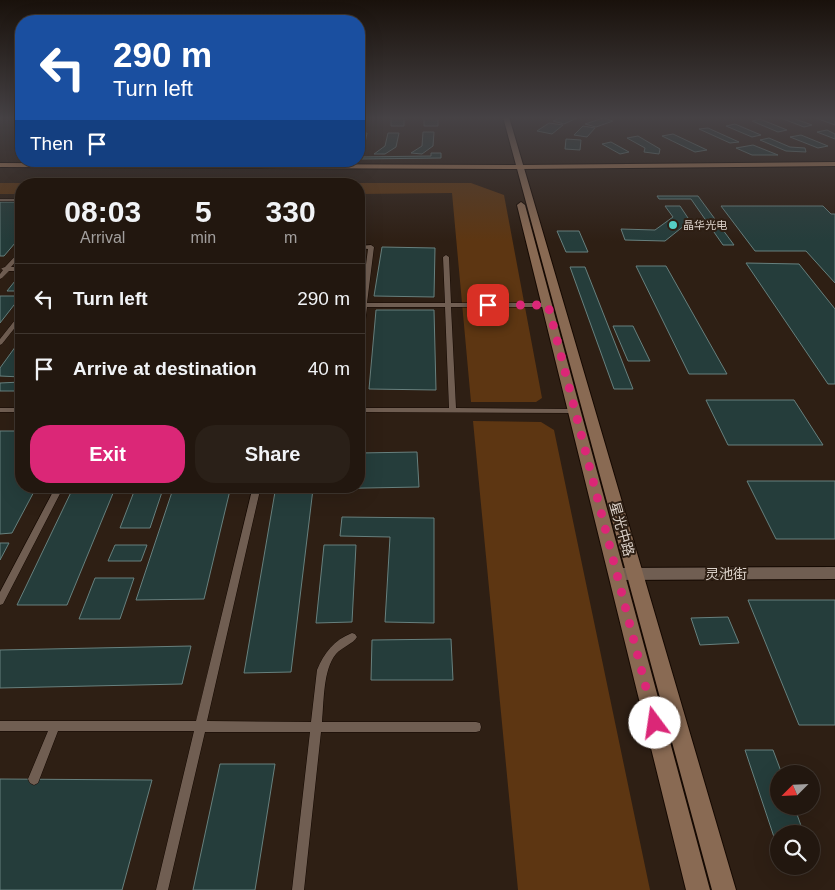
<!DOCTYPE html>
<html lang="en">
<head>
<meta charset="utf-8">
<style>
	body { margin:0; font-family:Helvetica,"Noto Sans SC",sans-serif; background:#2a2018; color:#f1f3f6; height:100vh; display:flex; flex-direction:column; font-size:19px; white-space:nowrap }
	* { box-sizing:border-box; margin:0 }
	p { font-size:16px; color:#a29f9e }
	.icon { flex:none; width:28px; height:28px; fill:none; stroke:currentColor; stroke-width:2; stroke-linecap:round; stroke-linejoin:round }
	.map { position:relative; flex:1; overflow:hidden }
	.drawer { position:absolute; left:15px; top:178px; width:350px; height:315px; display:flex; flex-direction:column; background:#22170f; border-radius:20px; box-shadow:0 5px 20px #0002,0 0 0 1px #3f362f }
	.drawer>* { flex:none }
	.top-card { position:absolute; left:15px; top:15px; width:350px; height:152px; border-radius:20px; box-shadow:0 5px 20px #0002,0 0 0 1px #3f362f; background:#1a4fa0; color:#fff; overflow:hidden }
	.needle { width:32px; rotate:246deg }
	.buttons { position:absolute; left:770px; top:765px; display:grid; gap:10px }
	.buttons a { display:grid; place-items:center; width:50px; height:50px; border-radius:50%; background:#22170f; box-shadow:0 5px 20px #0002,0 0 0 1px #3f362f; font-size:25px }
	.pin { position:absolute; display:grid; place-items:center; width:42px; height:42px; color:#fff; margin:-21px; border-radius:10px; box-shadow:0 2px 8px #0006 }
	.me { position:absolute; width:55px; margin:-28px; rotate:346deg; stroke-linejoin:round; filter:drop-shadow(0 0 4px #0008) }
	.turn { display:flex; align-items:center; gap:18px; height:105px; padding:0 15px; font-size:22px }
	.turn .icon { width:65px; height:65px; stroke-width:2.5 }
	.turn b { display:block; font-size:35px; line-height:42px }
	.then { display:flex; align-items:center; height:48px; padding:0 15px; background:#0003; gap:10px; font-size:19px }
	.eta { display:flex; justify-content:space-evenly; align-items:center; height:85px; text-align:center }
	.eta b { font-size:30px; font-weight:600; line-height:35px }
	.cta { display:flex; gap:10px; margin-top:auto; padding:10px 15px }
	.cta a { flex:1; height:58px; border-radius:20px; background:#db2777; color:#fff; font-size:20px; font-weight:600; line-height:58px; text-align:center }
	.cta a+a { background:#2a2018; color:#f1f3f6 }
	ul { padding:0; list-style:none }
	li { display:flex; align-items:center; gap:15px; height:70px; padding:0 15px; border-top:1px solid #3f362f }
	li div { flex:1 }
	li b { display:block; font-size:19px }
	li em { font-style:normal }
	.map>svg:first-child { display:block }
</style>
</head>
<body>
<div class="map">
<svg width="835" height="890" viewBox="0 0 835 890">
	<rect width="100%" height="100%" fill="#2e1f14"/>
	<path fill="#5d3612" d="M0,183h471l33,12 38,203 -6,4h-65l-19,-209 -93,1v-10h-338v10h-21z
		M473,421l68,1 13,8 96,460h-132z"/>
	<path fill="#253d3b" stroke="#67807e" d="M563,117h16l-15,7 -11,-3z
		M778,117h12l22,8 -8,2z
		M813,117h16l6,2v6z
		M391,118h13v8h-13z
		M424,118h14v8h-14z
		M603,118l10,3 -17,6 -11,-3z
		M760,119l27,11 -9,2 -26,-11z
		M549,123l14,2 -11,9 -15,-3z
		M735,124l26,11 -9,2 -26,-11z
		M583,126l12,2 -8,9 -13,-2z
		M708,128l31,14 -9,1 -31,-14z
		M827,130l8,4v5l-18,-7z
		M423,132h11l-1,14 -11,8 -11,-1 11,-7z
		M359,133h8l-3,14 -5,3z
		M388,133h11l-3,14 -11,7h-11l11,-8z
		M673,134l34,16 -12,2 -33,-16z
		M801,135l27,11 -10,2 -28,-11z
		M638,136l22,13 -1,5 -15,-2 1,-4 -18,-10z
		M769,138l21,9 15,1 1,4 -20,-1 -26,-11z
		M566,139l15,1 -1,10 -15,-1z
		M611,142l18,10 -9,2 -18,-10z
		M753,145l25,10h-26l-16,-7z
		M431,153h10v5l-82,1v-2l72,-1z
		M657,196h41l36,49h-11l-32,-46h-32z
		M0,202h21v34l-17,20h-4z
		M665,206h15l10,15 -25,20 -40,-1 -4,-11 34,1 18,-13z
		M721,206h102l8,8h4v69l-29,-32h-51z
		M557,231h22l9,21h-22z
		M382,247l53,1 -1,49 -60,-1z
		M746,263l53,1 36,45v75h-7z
		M636,266h30l61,108h-38z
		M570,267h15l48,122h-19z
		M15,281h6v10h-14z
		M0,296h21l-21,27z
		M376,310h58l2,80 -67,-1z
		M613,326h20l17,35h-22z
		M21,339v38l-21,-1v-8z
		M21,382v9h-21v-8z
		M706,400h88l29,45h-95z
		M0,431h21v55h16l-25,47 -12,1z
		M417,452l2,35 -106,2 -22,183 -47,1 32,-187h83v-33z
		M747,481h88v58h-59z
		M74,486h42l-49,119h-50z
		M174,486h57l-27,113 -68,1z
		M135,489h28l-13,39h-30z
		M342,517l92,1v105l-49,-1 5,-85 -50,-1z
		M0,543h9l-9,17z
		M115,545h32l-6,16h-33z
		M324,545h32l-4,77 -36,1z
		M95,578h39l-14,41h-41z
		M748,600h87v125h-36z
		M728,617l11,26 -39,2 -9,-27z
		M451,639l2,41h-82l1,-40z
		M191,646l-9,38 -182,4v-38z
		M745,750h28l9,24h-3v32h15l10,28h-25v3h-5z
		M220,764h55l-20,126h-62z
		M0,779l152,1 -30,110h-122z"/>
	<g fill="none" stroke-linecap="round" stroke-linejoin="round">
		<g stroke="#150902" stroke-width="1">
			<path id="service" d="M0,199h21v2h-21z
				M371,245l3,2 -7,56h78l-2,-46 3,-2 3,2 2,46h97l3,2 -3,2h-97l5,101 118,1h3l1,2 -1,2 -218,-1v-4h90l-4,-101h-78l-5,40 -3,2v-25l2,-17h-2v-4h2l7,-54 -9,-1v-2z
				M21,251v5l-10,11h10v4h-12l-7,7 -2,1v-5l3,-4 -2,-1 1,-1 3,-1 14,-15z
				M21,314v6l-19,24 -2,1v-6l19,-24z
				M0,408h21v4h-21z
				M56,486h8l-61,118 -3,1v-13z
				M253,486h8l-54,235 104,1 6,-52c7,-17 17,-30 35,-37l3,1 2,3c-4,7 -15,10 -21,17 -13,15 -12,48 -14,68h154l4,1 1,4 -1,4 -4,1h-155l-17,158h-12l18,-158h-105l-37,158h-12l38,-159h-136l-20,52 -4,2 -4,-2 -2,-4 20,-48h-48v-10h196z"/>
		</g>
		<g stroke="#150902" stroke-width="2">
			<path id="minor" d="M835,567v12l-218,1 -6,-1 -2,-5 2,-5 6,-1z"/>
		</g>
		<g stroke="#150902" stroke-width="2">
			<path id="secondary" d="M503,117h6l227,773h-24z
				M521,202l4,3 185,685h-24l-169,-685z"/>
		</g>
		<g stroke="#150902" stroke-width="2">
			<path id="primary" d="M835,162v4l-315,3 -520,-2v-4l520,2z"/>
		</g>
		<use href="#service" fill="#705e52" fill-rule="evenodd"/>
		<use href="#minor" fill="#705e52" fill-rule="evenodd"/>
		<use href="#secondary" fill="#896a53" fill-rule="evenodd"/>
		<use href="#primary" fill="#a17553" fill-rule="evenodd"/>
	</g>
	<linearGradient id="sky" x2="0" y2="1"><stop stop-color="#19110b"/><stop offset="0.49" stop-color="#464245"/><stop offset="1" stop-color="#464245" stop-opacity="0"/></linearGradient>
	<rect width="835" height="241" fill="url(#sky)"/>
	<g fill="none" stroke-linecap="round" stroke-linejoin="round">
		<path stroke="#db2777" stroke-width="9" stroke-dasharray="0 16.2" d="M488,305h60l107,418"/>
	</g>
	<circle fill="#55cec5" stroke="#2e1f14" stroke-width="2" cx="673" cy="225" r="5"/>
	<g text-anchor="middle" stroke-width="4" stroke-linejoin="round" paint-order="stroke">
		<g font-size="11" fill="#dbd1c9" stroke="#2e1f14" text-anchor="start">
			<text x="683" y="229">晶华光电</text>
		</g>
		<g font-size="14" fill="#dbd1c9" stroke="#2e1f14">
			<text transform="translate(622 529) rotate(74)" y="5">星光中路</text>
			<text x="726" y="579">灵池街</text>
		</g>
	</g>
</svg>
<div class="buttons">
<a><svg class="needle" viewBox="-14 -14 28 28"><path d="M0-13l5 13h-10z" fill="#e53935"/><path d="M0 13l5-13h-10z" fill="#a29f9e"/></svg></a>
<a><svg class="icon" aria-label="search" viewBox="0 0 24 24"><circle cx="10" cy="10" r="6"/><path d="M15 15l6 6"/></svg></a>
</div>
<div class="pin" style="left:488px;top:305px;background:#d93025"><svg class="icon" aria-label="arrive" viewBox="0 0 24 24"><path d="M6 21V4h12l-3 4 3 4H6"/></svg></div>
<svg class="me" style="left:655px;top:723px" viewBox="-20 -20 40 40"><circle r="19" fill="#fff"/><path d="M0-13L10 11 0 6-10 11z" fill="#db2777"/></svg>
<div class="top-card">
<div class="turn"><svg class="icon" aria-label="left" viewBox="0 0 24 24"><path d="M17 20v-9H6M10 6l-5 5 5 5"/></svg><div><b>290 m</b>Turn left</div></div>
<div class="then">Then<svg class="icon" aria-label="arrive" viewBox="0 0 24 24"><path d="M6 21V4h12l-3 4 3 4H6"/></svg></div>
</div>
<section class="drawer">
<div class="eta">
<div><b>08:03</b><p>Arrival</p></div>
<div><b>5</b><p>min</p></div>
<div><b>330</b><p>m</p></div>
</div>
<ul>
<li><svg class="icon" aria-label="left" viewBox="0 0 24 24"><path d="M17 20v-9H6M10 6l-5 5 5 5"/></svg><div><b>Turn left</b></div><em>290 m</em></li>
<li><svg class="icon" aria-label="arrive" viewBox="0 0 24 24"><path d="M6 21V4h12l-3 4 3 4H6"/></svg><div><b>Arrive at destination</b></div><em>40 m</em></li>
</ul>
<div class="cta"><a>Exit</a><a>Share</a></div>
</section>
</div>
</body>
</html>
